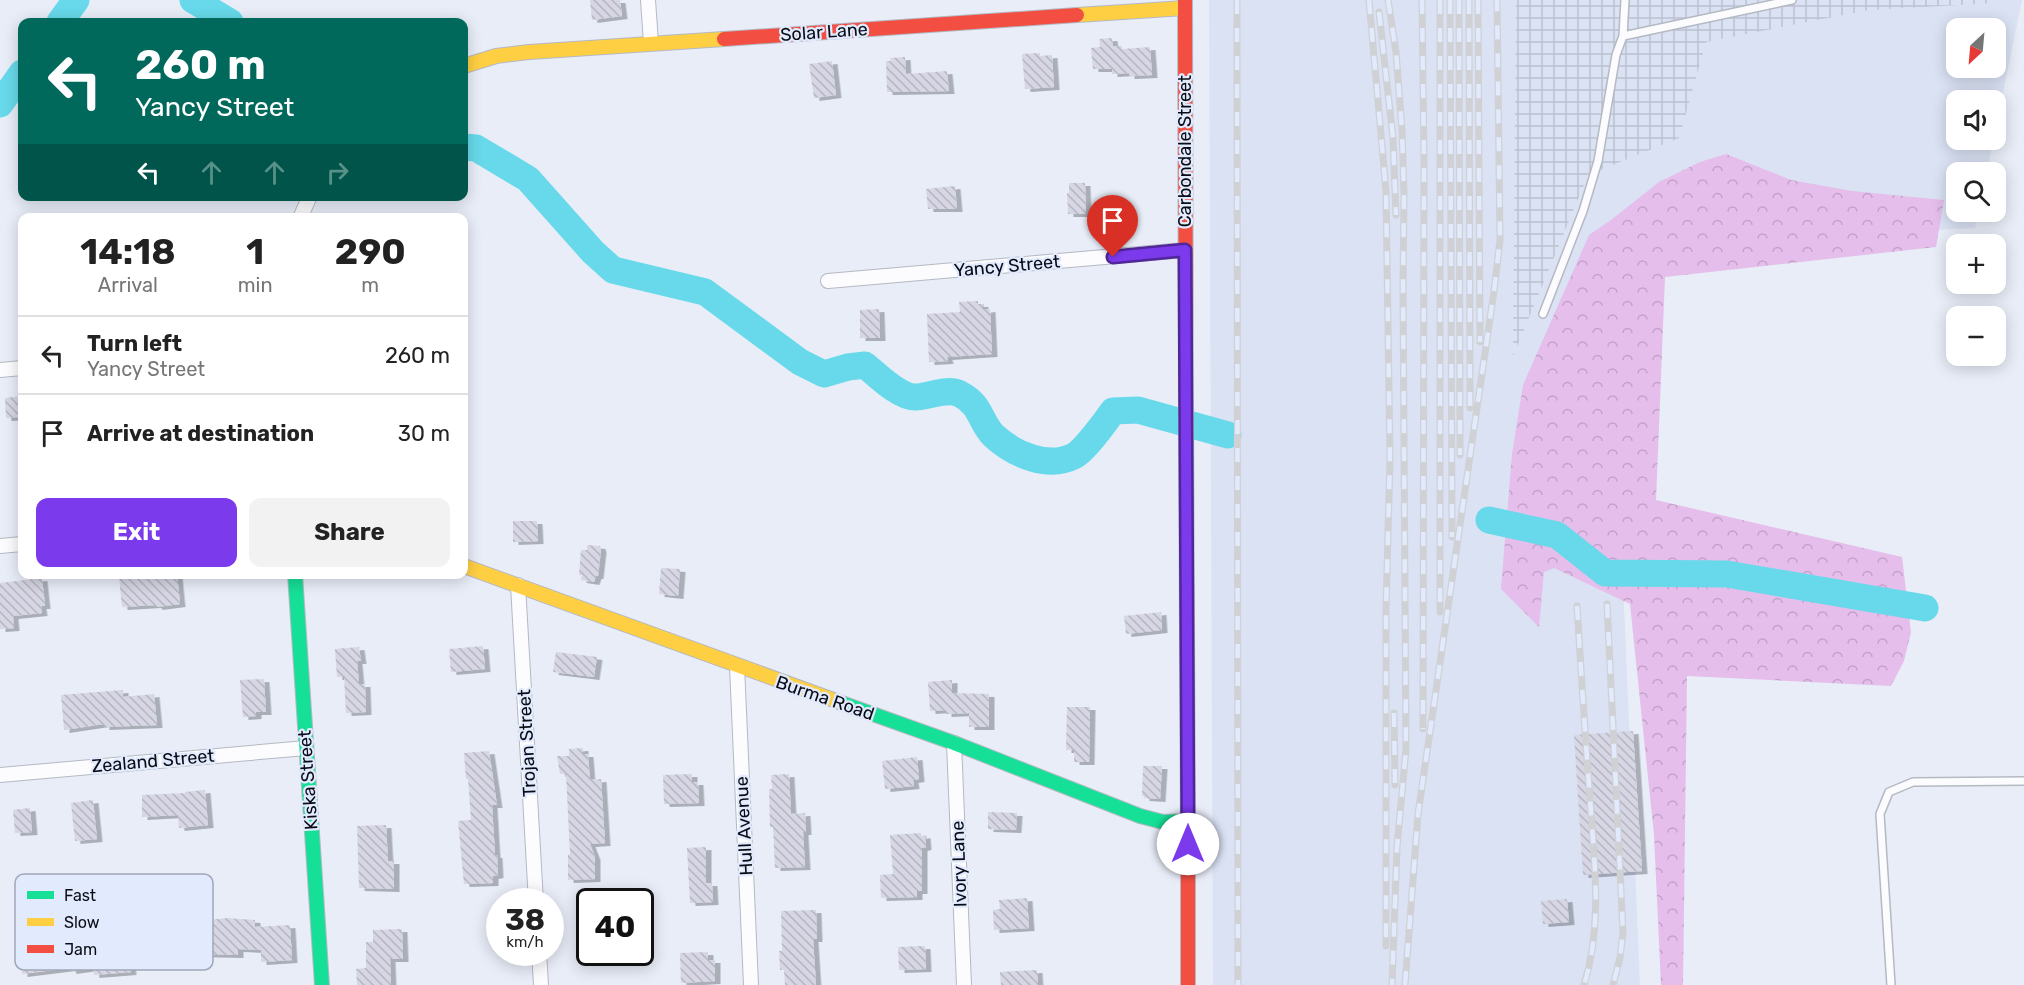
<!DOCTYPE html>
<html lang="en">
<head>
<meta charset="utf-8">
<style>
	body { margin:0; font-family:Rubik,sans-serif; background:#f2f2f2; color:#222; height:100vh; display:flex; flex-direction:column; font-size:22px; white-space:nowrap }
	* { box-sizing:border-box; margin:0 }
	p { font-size:20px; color:#767676 }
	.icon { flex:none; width:33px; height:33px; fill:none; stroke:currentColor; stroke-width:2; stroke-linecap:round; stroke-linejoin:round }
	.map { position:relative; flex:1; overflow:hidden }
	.panel { position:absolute; left:18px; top:213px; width:450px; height:366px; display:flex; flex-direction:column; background:#fff; border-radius:12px; box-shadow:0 3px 15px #0003 }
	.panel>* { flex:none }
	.top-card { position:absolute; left:18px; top:18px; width:450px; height:183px; border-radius:12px; box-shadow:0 3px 15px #0003; background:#00695c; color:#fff; overflow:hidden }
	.needle { width:39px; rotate:206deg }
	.fabs { position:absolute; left:1946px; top:18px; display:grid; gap:12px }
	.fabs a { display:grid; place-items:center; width:60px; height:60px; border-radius:12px; background:#fff; box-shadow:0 3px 15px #0003; font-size:30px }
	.speed { position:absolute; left:486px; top:888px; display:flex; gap:12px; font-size:30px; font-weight:700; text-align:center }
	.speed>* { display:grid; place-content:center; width:78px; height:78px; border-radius:50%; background:#fff; box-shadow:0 3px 15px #0003; line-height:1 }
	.speed small { font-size:15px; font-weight:400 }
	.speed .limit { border:3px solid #111; border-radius:9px; background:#fff; color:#111 }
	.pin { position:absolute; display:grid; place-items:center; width:51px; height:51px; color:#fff; margin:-62px -26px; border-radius:50% 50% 50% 0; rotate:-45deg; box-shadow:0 0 6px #0007 }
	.pin .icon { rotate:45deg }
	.me { position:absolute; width:66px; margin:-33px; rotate:0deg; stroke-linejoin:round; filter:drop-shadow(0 0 4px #0008) }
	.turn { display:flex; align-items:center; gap:21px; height:126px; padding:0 18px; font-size:27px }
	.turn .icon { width:78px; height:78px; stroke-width:2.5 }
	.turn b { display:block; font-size:42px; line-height:51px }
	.lanes { display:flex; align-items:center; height:57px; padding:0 18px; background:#0003; justify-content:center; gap:30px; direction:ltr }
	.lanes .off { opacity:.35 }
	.eta { display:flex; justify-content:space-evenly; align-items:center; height:102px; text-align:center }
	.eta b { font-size:36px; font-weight:700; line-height:42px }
	.cta { display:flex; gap:12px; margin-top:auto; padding:12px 18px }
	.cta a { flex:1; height:69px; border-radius:12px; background:#7c3aed; color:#fff; font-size:24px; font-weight:700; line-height:69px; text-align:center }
	.cta a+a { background:#f2f2f2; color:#222 }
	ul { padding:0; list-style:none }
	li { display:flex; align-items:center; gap:18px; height:78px; padding:0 18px; border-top:2px solid #e0e0e0 }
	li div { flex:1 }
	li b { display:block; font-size:22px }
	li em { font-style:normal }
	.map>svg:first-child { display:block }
</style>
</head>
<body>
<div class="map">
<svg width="2024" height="985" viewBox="0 0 2024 985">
	<defs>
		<pattern id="industrial-grid" width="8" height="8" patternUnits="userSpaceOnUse" patternTransform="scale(1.5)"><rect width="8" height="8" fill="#dae2f4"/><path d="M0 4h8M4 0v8" fill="none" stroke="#bac1d0"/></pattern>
		<pattern id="forest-crowns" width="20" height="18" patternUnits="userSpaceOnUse" patternTransform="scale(1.5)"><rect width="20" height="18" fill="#e5beeb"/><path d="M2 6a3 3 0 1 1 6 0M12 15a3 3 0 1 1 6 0" fill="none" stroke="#c3a2c9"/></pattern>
		<pattern id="building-back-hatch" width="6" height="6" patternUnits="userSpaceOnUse" patternTransform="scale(1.5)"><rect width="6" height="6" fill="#d6d6e4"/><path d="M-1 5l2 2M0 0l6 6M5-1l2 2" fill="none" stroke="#b6b6c3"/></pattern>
		<filter id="shadow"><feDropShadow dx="5.5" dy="3" stdDeviation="0" flood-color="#0004"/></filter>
	</defs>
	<rect width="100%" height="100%" fill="#e8edf8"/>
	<path fill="#dae2f4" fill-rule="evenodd" d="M1209,0h813l-27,132v-32h-39v40h37l-6,32h-31v40h22l-3,16 -366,19 31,738h-427zM1956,28h39v40h-39z"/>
	<path fill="url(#industrial-grid)" d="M1516,0h480v3l-127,7 -163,32 -27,96 -91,37 -75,181z"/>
	<path fill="url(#forest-crowns)" d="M1726,154l65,26 61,11 92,9 -8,47 -271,30 -9,223 246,57 9,75 -7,29 -13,25 -204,-10 -4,309h-22l-7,-150 -24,-231 -76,-36 -10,4 -5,55 -38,-38 11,-135 11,-69 66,-150 22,-15 48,-38 41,-20z"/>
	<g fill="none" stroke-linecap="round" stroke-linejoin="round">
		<path stroke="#67d9ea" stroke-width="27" d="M193,0l37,22
			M60,22l16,-22
			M0,104l22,-31
			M464,147l12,1 52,31 65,73 20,18 92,22 95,70 24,12 24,-7 17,-2c12,10 34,32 50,32 14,0 32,-10 45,-3 22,11 20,29 34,42 21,19 54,33 80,20 10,-5 32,-35 39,-45l25,-1 90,25
			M1489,520l68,15 48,38 122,1 198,34"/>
	</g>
	<path fill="url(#building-back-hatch)" filter="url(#shadow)" d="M590,0h30l2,16 -30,4z
		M1112,38l1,8h9v3l28,-2 2,28 -23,1v-3l-17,1v-5h-19l-2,-21 9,-1 -1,-8z
		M1040,53v3l12,-1 2,32 -29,2 -3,-35z
		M905,57l1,17 41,-3 2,20 -62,1 -1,-31h5l-1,-3z
		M832,61l4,34 -22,3 -5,-34z
		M1069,183h16l1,31h-18l-1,-21h2z
		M955,186l2,23h-29l-2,-20z
		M978,301v3h5v6l7,-1 2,45 -45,3 1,4 -19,1 -2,-48 33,-2 -1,-10z
		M879,309l1,29h-20v-28z
		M22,396v21l-16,1 -1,-20z
		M513,521h24l1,20 -25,1z
		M587,545l13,1 1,4 -3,26h-2l-2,6 -13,-2 1,-5h-3l2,-25h6z
		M661,568l19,1 -2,27 -19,-2z
		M126,574h51l3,30 -23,3 -1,-2 -34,2 -3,-31z
		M42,578l3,28h-4l1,7 -29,3 1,12 -14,1v-46z
		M1161,612l1,18 -36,4 -2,-18z
		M483,646l2,23 -34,3 -2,-23z
		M359,647l2,14h-4l2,23h6l1,28 -20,1 -2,-36h-7l-2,-28z
		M556,652l41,5 -3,20 -41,-5z
		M264,679l2,33h-10v4l-13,1 -3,-37z
		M952,680v13l37,1v33h-20v-14l-23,1v-4l-16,1 -2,-29z
		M123,690v7l31,-3 3,31 -53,2v-3l-40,6 -3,-35z
		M1067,707h23l-1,55h-15v-12h-8z
		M1633,731l9,140 -59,4 -9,-140z
		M583,748v6h5l2,26 11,-1 4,64 -15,1 5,13v22l-27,1v-25l2,-1 -4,-80h-6l-3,-18h12v-7z
		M489,751l8,54h-5l3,50h2l1,20 -5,1v7l-29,1 -6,-63 13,-1 -3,-41h-2l-2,-26z
		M917,757l2,22 -6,1 1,6 -29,3 -3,-28z
		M1143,766h19l-2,33 -16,-1v-2h-2z
		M692,774v8h6l1,21 -35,1 -1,-29z
		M789,774l2,40 14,-1 1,19h-3l2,35 -30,1 -2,-41h-3l-1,-38h3l-1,-14z
		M205,790l3,35 -29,3 -1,-13 -36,2v-22l43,-2v-1z
		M93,800l4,39 -22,2 -4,-38z
		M30,808l2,24 -17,1 -2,-23z
		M988,812l29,1 -1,17 -28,-1z
		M386,825l2,36h6v28l-35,-1 -2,-62z
		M921,833v3l4,-1 1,12 -4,1v43h-5v6l-36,1 -1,-23 13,-1 -3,-39z
		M706,847v36h6l1,19 -23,1 -3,-55z
		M1027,898l2,30 -35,2 -1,-20 7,-1 -1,-9z
		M1567,899l2,23 -26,2 -2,-23z
		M816,910l1,29h-4l3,46h-31l-1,-15h-4l-1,-19h3l-1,-40z
		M227,918l28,2v7l35,-2 2,35 -31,2v-12l-23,-1v6l-47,-1 -2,-32z
		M402,929l1,30h-13l1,26h-34l-1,-16 10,-1v-26h7v-12z
		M38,943l1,8 63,-7v2l6,-1 1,10 20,-2 2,19 -37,3 -1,-7 -22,3 -1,-3 -48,6 -2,-30z
		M925,946l1,23 -27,1 -1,-23z
		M708,952v8h7v21l-34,2 -1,-30z
		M1037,970l1,15h-37l-1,-13z"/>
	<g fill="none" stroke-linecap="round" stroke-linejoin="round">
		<g stroke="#b4b9c2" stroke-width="10">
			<path id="lane" d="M1623,36l169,-36
				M1543,314l40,-103 15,-50 18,-106 7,-19 2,-36
				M1891,985l-11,-171 9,-22 24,-10 111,-1"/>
		</g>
		<g stroke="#b4b9c2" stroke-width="16">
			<path id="street" d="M648,0l3,43
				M300,218l10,-22
				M828,281l357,-31
				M0,370l22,-2
				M0,546l22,-2
				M518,585l18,317
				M737,666l14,319
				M954,743l10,242
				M0,775l306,-27
				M539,952l2,33"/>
		</g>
		<g stroke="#b4b9c2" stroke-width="16">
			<path id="fast" d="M1186,413l2,430
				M295,574l27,411
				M839,702l115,41 186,73 23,6 24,-1"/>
		</g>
		<g stroke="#b4b9c2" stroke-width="16">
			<path id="slow" d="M1077,15l108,-7
				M464,66l32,-10 33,-4 195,-13
				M464,566l375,136"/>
		</g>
		<g stroke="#b4b9c2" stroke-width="16">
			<path id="jam" d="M1185,0l1,413
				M724,39l353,-24
				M1188,843v142"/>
		</g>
		<use href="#lane" stroke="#fcfcfe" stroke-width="7"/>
		<use href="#street" stroke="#fcfcfe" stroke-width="14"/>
		<use href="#fast" stroke="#16e098" stroke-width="14"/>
		<use href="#slow" stroke="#ffcf43" stroke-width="14"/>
		<use href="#jam" stroke="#f24e42" stroke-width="14"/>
		<g stroke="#d0d1d4" stroke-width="7">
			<path id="rail" d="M1237,0l1,985
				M1369,0l17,191 4,267 -4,152v336
				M1388,0l8,52 6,78 2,65 -1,94 3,460 -9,98 -5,138
				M1422,0l2,159 -1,570
				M1440,0v612
				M1450,0l2,537
				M1459,0l1,455
				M1469,0l1,408
				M1478,0l2,342
				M1379,12l14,126 3,77
				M1607,604l16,328 -3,26 -7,27
				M1577,606c4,64 8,128 13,192 4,62 13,127 -6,187
				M1394,713l1,72
				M1405,985l13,-171 76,-523 6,-51 -3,-240"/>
		</g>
		<use href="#rail" stroke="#e2eafe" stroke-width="4.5" stroke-dasharray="14" stroke-linecap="butt"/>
	</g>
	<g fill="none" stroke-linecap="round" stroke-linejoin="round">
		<g stroke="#51269a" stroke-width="15">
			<path id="route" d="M1113,257l72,-7 3,594"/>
		</g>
		<use href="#route" stroke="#7c3aed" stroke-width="10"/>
	</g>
	<g text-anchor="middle" stroke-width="4.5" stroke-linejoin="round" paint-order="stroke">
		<g font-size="18" fill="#090c14" stroke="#e2eafe">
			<text transform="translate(824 32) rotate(-4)" y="6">Solar Lane</text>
			<text transform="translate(1185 151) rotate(-90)" y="6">Carbondale Street</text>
			<text transform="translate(1007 266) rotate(-5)" y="6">Yancy Street</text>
			<text transform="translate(825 698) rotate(19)" y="6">Burma Road</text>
			<text transform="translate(527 743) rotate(-93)" y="6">Trojan Street</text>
			<text transform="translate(153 761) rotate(-5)" y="6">Zealand Street</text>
			<text transform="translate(308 780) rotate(-94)" y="6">Kiska Street</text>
			<text transform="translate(744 826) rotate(-93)" y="6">Hull Avenue</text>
			<text transform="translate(959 864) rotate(-92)" y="6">Ivory Lane</text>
		</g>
	</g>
	<rect x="15" y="874" width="198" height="96" rx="9" fill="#e2eafe" stroke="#a1a7b8" stroke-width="1.5"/>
	<rect x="27" y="891" width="27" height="8" fill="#16e098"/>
	<rect x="27" y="918" width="27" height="8" fill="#ffcf43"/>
	<rect x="27" y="945" width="27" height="8" fill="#f24e42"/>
	<g font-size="16" fill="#090c14">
		<text x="64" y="901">Fast</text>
		<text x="64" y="928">Slow</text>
		<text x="64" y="955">Jam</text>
	</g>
</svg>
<div class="fabs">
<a><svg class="needle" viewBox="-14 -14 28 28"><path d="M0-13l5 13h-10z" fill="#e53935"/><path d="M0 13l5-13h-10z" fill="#767676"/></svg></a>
<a><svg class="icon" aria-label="sound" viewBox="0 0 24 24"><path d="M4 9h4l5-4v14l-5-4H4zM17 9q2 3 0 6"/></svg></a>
<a><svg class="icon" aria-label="search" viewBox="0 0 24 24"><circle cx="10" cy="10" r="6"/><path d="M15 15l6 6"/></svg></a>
<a>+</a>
<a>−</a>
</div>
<div class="speed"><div>38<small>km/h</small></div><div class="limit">40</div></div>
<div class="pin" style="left:1113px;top:257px;background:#d93025"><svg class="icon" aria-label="arrive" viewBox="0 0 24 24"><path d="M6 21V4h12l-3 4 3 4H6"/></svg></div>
<svg class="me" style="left:1188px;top:844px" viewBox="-20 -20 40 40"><circle r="19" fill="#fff"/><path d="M0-13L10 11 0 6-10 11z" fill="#7c3aed"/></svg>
<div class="top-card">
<div class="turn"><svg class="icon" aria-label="left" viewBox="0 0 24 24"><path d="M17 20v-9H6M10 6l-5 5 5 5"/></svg><div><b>260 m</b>Yancy Street</div></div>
<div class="lanes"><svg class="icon" aria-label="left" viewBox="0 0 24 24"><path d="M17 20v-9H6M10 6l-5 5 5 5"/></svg><svg class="icon off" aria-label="ahead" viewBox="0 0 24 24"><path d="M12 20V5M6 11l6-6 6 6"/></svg><svg class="icon off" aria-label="ahead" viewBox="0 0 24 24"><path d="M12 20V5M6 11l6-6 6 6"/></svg><svg class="icon off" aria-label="right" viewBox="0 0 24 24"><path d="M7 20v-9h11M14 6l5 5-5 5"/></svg></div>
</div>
<section class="panel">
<div class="eta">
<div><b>14:18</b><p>Arrival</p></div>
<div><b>1</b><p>min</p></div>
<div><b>290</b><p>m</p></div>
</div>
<ul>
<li><svg class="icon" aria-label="left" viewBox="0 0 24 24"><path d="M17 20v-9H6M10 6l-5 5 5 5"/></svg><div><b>Turn left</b><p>Yancy Street</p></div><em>260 m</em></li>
<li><svg class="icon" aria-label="arrive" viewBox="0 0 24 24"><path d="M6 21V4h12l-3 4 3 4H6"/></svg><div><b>Arrive at destination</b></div><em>30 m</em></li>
</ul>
<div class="cta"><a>Exit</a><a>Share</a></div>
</section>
</div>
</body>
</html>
